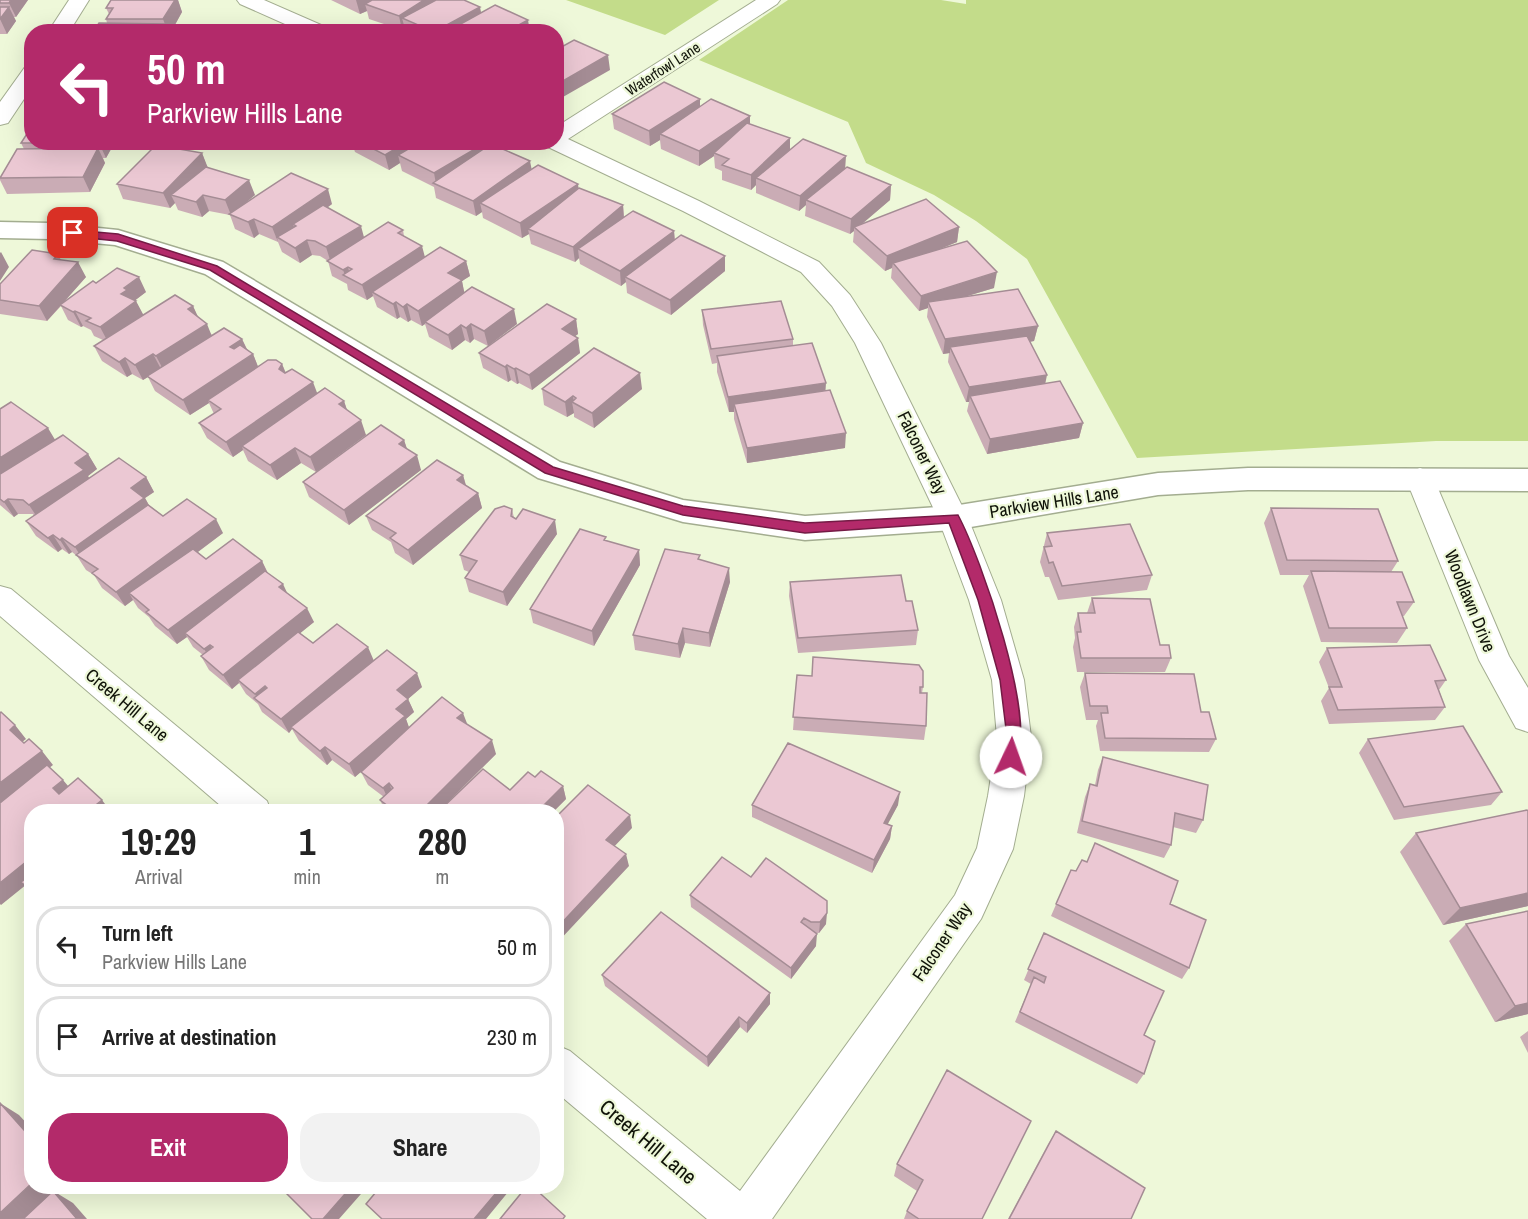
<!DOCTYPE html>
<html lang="en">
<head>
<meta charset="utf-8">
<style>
	body { margin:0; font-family:"Archivo Narrow",sans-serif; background:#f2f2f2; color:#222; height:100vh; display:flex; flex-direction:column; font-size:22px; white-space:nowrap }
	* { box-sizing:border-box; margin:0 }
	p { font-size:20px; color:#767676 }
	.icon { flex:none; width:33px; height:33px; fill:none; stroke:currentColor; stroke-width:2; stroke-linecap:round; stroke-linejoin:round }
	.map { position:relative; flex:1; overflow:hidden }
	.sheet { position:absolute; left:24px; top:804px; width:540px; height:390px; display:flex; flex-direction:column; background:#fff; border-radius:24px; box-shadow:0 6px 24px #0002 }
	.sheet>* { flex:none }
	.hud { position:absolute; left:24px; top:24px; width:540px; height:126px; border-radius:24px; box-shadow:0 6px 24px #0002; background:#b32a6a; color:#fff; overflow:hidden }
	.pin { position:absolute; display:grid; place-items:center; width:51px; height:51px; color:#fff; margin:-26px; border-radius:12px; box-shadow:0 3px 9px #0006 }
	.me { position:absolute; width:66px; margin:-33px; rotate:3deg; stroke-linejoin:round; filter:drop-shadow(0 0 4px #0008) }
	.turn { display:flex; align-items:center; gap:21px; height:126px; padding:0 24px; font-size:27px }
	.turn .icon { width:78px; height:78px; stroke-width:2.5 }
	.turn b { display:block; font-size:42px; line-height:51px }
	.eta { display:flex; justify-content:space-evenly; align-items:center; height:102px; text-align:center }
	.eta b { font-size:36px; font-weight:700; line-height:42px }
	.button { display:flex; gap:12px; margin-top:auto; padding:12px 24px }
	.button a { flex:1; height:69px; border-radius:24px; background:#b32a6a; color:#fff; font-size:24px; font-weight:700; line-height:69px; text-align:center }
	.button a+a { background:#f2f2f2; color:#222 }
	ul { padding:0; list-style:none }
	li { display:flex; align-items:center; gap:18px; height:81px; margin:0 12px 9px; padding:0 12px; border:3px solid #e0e0e0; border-radius:24px }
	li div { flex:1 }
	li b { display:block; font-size:22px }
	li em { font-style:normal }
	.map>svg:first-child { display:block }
</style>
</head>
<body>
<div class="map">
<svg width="1528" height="1219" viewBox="0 0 1528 1219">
	<rect width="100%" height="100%" fill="#eef8d9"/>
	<path fill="#c3dc8a" d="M566,0h153l-54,35z
		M788,0h153l25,4v-4h562v441h-92l-299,17 -110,-199 -51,-38 -42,-26 -68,-32 -18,-41 -149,-62z"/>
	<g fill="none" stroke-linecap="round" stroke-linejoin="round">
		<g stroke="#a3ad90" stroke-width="2">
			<path id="minor" d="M69,0h20l-20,32h-21z
				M237,0h27l64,28 3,4h-28l-63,-28z
				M756,0h24l-3,4 -209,135 131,62 120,61 31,33 31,48 87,175 33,82 23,80 7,57 -7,59 -11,53 -32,70 -209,300h-65l-151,-127v-47l14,6 170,140 215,-296 22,-47 11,-52 9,-59 -5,-57 -23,-80 -31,-82 -83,-175 -23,-37 -31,-34 -118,-61 -135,-64 -3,-5h11v-15z
				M32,65v22l-24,36 -8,2v-23l25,-35z
				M1420,468l10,4 4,7 75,177 19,32v44l-12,-4 -37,-68 -73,-181 4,-7z
				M0,586l11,3 256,212 4,11h-43l-228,-196z"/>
		</g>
		<g stroke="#a3ad90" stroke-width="3">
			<path id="tertiary" d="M0,222l50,1 68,7 105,32 337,200 123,38 122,16 148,-10 205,-33 90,-5 280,1v22l-280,-1 -90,5 -205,35 -148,10 -122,-18 -145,-44 -333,-204 -90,-29 -65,-6 -50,-1z"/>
		</g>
		<use href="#minor" fill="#fff" fill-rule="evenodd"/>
		<use href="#tertiary" fill="#fff" fill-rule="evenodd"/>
	</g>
	<path fill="#caacb5" d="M0,0h28l-12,17h-2l2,4 -9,13h-7z
		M111,0h67l4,12 -11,20h-78l14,-9 -1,-4 3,-5 -3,-6z
		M331,0h133l17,13 51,19h-127v-3l-3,1 -33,-11 -2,-8 -7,3z
		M700,99v8l50,17 40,26 56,18 45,17 -1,15 -28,24 97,3 -2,15 -17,7 54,39 -30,9 74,29 -4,15 -4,1 15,42 38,39 -4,15 -92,16 -20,-43 2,-9h-3l-18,-40 1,-9 -6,1 -16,-37 1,-9 -9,3 -28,-33 1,-10 -7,3 -32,-29 1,-11 -4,3 -45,-18 1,-11 -7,6 -43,-18v-8l-5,5 -29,-10v-9l-7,-3 -1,-12 -15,10 -38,-17 -1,-9 -10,6 -36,-17 -2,-15z
		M115,142l-9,16h-3l2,5 -15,29 -83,2 -7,-14v-3l24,-28 -3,-6z
		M341,142h151l1,3 39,25 46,14v5l45,16 1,12 50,14 1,9 50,16v15l-54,44 -44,-22 -1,-11 -5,4 -41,-22 -1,-6 -4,4 -44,-18 -2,-10 -7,4 -39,-20 -1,-6 -6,4 -40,-18 -2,-11 -32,-16 -2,-8 -11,7 -34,-18 -2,-6 -3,1z
		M202,153l5,14 48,28 -10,8 87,1 -5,4 37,29 39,-7 1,6 21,21 41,4 4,15 -8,5 2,11 53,32 -29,22 -14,-7 -4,4 -5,-3 -13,10 -23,-13 -4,-13 -3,2 -11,-6 -3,2 -8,-5 -3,2 -20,-12 -4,-11 -6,4 -19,-10 -1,-6 -15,-8 -4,-15 -8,-5 -8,-1 -12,8 -18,-11 -4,-10 -19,-8 -5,4 -19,-9 -5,-14 -21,-4 -7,6 -24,-7 -3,-7 -5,5 -47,-9 -6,-15z
		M58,254l3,6 25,17 -22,25 32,-19 50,9 -11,8 8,15 50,-9 4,10 15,19 30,4 5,10 6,5 5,13 24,-3 4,9 31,21 27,7 3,9 19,25 -50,37 -15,-9 -24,17 -29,-19 -5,-11 -10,7 -26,-19 -8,-15 15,-9 -5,-11 -19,12 -35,-24 -7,-14 -5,3 -11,-6 -5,3 -25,-16 -8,-15 9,-6 -9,-4 -3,-6 -8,-4 -2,1 -13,-7 -7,-14 -14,15 -47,-7v-30z
		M702,310l91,29v7l32,45 20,57 -98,15 -13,-44v-7h-5l-12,-40v-9l-5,1 -9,-39z
		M576,319l2,15 -3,2 5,17 -48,37 -13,-7 -2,1 -6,-4 -3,2 -25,-14 -4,-15z
		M542,389h100l-48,39 -20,-11v-4l-7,4 -23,-12z
		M0,409l55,31 33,14 9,15 -9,7 1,2 57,-1 8,15 -9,6 4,7 14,11 60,17 -25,19 8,7 56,2 6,12 46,49 -14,11 13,10 61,18 48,26 -14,12 6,13 -8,7 3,9 58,-3 29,29 -49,49 63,-13 25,-13 28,9 3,13 -13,13h-167l-6,-12 4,-3 -16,-12 -7,-13 4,-4 -10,9 -23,-17 -5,5 -28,-24 -7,-12 -3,4 -27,-21 -4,-8 -12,-10 -7,-11 -7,6 -23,-19 -8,-14 2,-1 -10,-8 -6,-10 -10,7 -22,-18 -6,-9 -11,-9 -5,-8 -8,6 -23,-18 -8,-13 -8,-5 -9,-14 -5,-4 -3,2 -7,-5 -4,3 -22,-16 -10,-15 8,-5 -1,-2h-15l-4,3 -14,-12z
		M404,440l3,9 14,21 -72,55 -40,-28 -6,-15z
		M463,475l3,10 12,8 4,15 -69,57 -18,-12 -4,-11 -19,-12 -6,-14z
		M1271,508l127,53 -7,11 23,30 -10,14h-2l5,12 -10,15 -76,-1 -18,-56 6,-11h-29l-16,-52z
		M512,509l2,9 43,16 -50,72 -38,-14 -4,-14 4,-6 -5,-2 -4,-15z
		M1047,533l105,42 -5,15 -89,10 -9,-23h-4l-5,-15z
		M607,541l32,9 1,15 -46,81 -61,-23 -3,-14z
		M700,560l30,22 -20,65 -25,-4 -5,15 -45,-8 -2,-15z
		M790,582l128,48 -2,15 -118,8 -9,-57z
		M1092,598l68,47 11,13 -6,14h-88l-4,-25 2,-9 -1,-11 4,-14h9z
		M1327,648l119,32 -7,10 6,17 -10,13 -106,4 -8,-23 8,-13 -10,-26z
		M1085,673l116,39 15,27 -7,13 -109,-1 -4,-25 2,-6h-12l-6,-33z
		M797,675l126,12 -1,6 4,33 -2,14 -131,-10z
		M1368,739l134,53 -11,13 -97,15 -35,-67z
		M1103,757l100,63 -7,13 -23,-6 -2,18 -7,13 -87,-25 8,-36 5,-13 5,1 3,-15z
		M752,805h146l-11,19 5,2 -2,13 -18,34 -120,-56z
		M1528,811v95l-85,19 -43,-73 16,-19z
		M1071,870l99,34 19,64 -7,11 -131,-63z
		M751,877l75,47 -7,9h-3v13l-25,33 -100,-72 -1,-12z
		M1528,911v103l-33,8 -46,-81 17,-17z
		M1044,933l100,102v39l-7,10 -122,-62 16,-38 -7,-4z
		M602,975l168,29 -23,29 -7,-6 -32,40 -103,-81z
		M1528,1031v22l-8,-16z
		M1056,1131l75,88h-123l40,-75z
		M897,1164l85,55h-78l3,-8 10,-20 -23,-15z"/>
	<path fill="#a48c94" d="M11,0h17l-12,17 -7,-14z
		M175,0h3l4,12 -11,20h-8l3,-5 -3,-8z
		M356,0h32l-23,4 2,7 -7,3z
		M424,0h26l-48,18 3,11 -3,1 -3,-14z
		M9,7l7,14 -9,13 -7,-15z
		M480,7l3,15 -19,10h-30z
		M528,20l2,12h-24z
		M608,55l2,15 -54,31v-16z
		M700,99v15l-40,20v6l-10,6 -1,-15z
		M750,116v15l-36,22v3l-15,10v-15z
		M790,138v15l-34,25v7l-5,5v-15z
		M100,142h15l-9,16 -7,-15z
		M348,142h4l1,4 -3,1z
		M407,142h29l-38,13 2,8 -11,7 -4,-15z
		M487,142h5l3,13 -59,29 -2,-11z
		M98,148l7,15 -15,29 -7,-15z
		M202,153l6,15 -37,27 4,8 -5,5 -7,-15z
		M846,156l-1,15 -39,29v5l-7,6 1,-15z
		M530,161l3,15 -53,27 2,9 -6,4 -3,-15z
		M249,180l6,15 -24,20 -6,-15z
		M578,184l2,15 -52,30 1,5 -7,4 -2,-15z
		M891,185l-1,15 -34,29 -2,-2v4l-4,3 1,-15z
		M328,189l4,15 -35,25 -1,-3 -3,-2 2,6 -18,7 1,5 -6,-15z
		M203,195l6,16 -7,6 -6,-15z
		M623,205l1,15 -46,29 1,9 -4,4 -2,-15z
		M254,219l5,15 -5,4 -6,-16z
		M361,226l4,15 -34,22 -5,-16z
		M959,227l-2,15 -61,25 -3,-4 -1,5 -7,3 2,-15z
		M674,231l1,15 -50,31 1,5 -5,4 -1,-15z
		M307,240l5,15 -12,8 -5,-15z
		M422,246l4,15 -54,31 1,4 -6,4 -5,-15z
		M1,252l8,15 -9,14v-28z
		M725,256v15l-54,44 -1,-15z
		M466,261l4,15 -8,5 3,15 -40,26v2l-3,2 -4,-15 30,-38z
		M78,262l8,15 -39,44 -8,-15z
		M348,267l3,12 -6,-4 -2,-5z
		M997,272l-3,16 -63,19 -3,-5v6l-9,3 2,-15z
		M139,277l7,15 -13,10 3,-1 8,15 -36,26 -8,-15 21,-33 3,-6z
		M396,302l4,15 -3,2 -4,-15z
		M407,304l4,16 -3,2 -5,-15z
		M193,306l7,15 -12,-12z
		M514,309l3,15 -29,22 -4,-15z
		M75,311l8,15 -2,1 -8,-15z
		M576,319l2,15 -13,10 -3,-15z
		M207,324l6,15 -49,32 -8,-15z
		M471,324l3,15 -4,4 -4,-15z
		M461,325l4,15 -13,10 -4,-15z
		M1038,326l-4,15 -81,12 -3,-6v6l-7,1 2,-15z
		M578,338l2,15 -48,37 -3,-15z
		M242,339l7,15 -13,8 -6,-15z
		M153,354l8,15 -18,11 -8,-15z
		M253,354l6,15 -51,31 1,3 -19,12 -7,-15z
		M125,358l7,16 -5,3 -8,-15z
		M282,364l6,15 -9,-10z
		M507,365l4,15 -3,2 -3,-15z
		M516,368l3,15 -2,1 -3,-15z
		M640,373l2,16 -48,39 -2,-15z
		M1047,375l-3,15 -74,6 -1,6h-3l3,-15z
		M313,382l6,16 -77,48 1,4 -10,7 -7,-15z
		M826,383l-1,15 -91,6v8h-5l-1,-15z
		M573,396l1,7 -2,-1 2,11 -7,4 -2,-15z
		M344,401l5,15 -10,-12z
		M361,420l5,15 -50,37 -6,-15z
		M1083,423l-4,15 -92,16 3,-15z
		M48,428l9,15 -57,36v-21z
		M846,433l-1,15 -98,15v-15z
		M404,440l5,15 -10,-11z
		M295,448l6,15 -24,17 -7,-15z
		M88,454l9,15 -9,7 5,9 -54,35 -10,-15 46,-42z
		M417,455l4,15 -72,55 -5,-15z
		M463,475l4,15 -10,-10z
		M146,477l8,15 -9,6 8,15 -70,47 -8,-13 56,-59z
		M478,493l4,15 -69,57 -5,-15z
		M8,499l10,15 -4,3 -10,-15z
		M216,519l7,14 -88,66 -6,-6 4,7 -8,6 -9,-14z
		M555,520l2,14 -50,72 -4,-14z
		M53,535l9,14 -4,3 -10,-14z
		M62,538l10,14 -3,2 -9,-14z
		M639,550l1,15 -46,81 -2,-15z
		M262,561l7,15 -84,57 2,4 -10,7 -9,-14z
		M729,568l1,14 -20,65 -1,-14z
		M283,584l7,15 -11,-12z
		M307,608l7,14 -74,60 -2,-2 1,3 -7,6 -9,-14z
		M683,628l2,15 -5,15 -2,-14z
		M210,645l8,14 -5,4 -9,-14z
		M368,647l6,14 -83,66 1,2 -3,4 -8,-14z
		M417,673l5,14 -14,12 6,13 -8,7 4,11 -55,47 -6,-13 47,-55 1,-19z
		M265,686l7,13 -13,3 -4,-8z
		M463,713l5,13 -11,-8z
		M15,725l11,14 -5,4 -11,-13z
		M492,740l4,14 -58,58h-18z
		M325,747l7,13 -5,5 -7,-14z
		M42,751l11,14 -53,41v-23z
		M63,780l11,13 -9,8 -12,-13z
		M389,783l5,13 -5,5 -6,-13z
		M563,786l3,13 -13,13h-16z
		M900,792l-2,13 -16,30 2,-12z
		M102,800l9,12h-24z
		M630,815l2,13 -23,24 -3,-12z
		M892,826l-2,13 -18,34 2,-13z
		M626,854l3,12 -73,78v-15z
		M32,857v23l-31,25 -1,-1v-21z
		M1528,893v13l-85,19 17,-17z
		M827,913l-1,11 -7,9 1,-11z
		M817,934l-1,12 -25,33v-11z
		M770,993v11l-23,29v-10z
		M1528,1003v11l-33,8 20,-16z
		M739,1017l1,10 -32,40 -1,-10z
		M0,1103l19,12 13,14v10z
		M32,1183v3h29l-6,6 18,11 14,16h-87v-6z
		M352,1186h16l-29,33h-16z
		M502,1186h11l-27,33h-12z"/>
	<path fill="#ebc8d3" stroke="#a48c94" stroke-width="1.5" d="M0,0h11l-2,3h-9z
		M111,0h64l-12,19h-57l7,-11h-7z
		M372,0h52l-25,16 -34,-12z
		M436,0h28l16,7 -46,25 -32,-14z
		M495,5l33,15 -22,12h-60z
		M0,7h9l-9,12z
		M99,23l69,1 -5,8h-70z
		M522,28l10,4h-16z
		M574,40l34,15 -52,30v-35z
		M664,82l36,17 -51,32 -37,-17z
		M711,99l39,17 -51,35 -39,-17z
		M747,123l43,15 -39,37 -29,-10 7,-6 -15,-6z
		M32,126v16h68l-79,1z
		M803,139l43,17 -46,40 -44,-18z
		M360,142h47l-22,13z
		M420,142h67l-53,31 -36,-18z
		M491,144l39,17 -57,40 -40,-18z
		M156,145l46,8 -39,40 -46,-9z
		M98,148l-15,29 -83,1 17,-29z
		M538,165l40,19 -58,39 -40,-20z
		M206,167l43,13 -24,20 -22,-5 -7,7 -25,-7z
		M847,167l44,18 -40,34 -45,-19z
		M291,173l37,16 -56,38 -18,-8 -6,3 -19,-8z
		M579,188l44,17 -50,42 -45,-18z
		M926,199l33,28 -72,29 -33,-29z
		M323,205l38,21 -35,21 -11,-6 -8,-1 -12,8 -18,-11 19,-11 -3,-2z
		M633,211l41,20 -54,40 -42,-22z
		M388,222l15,8 -5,3 24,13 -60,39 -19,-10 9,-6 -4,-2 -5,3 -16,-9z
		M681,235l44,21 -55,44 -45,-23z
		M967,241l30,31 -76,24 -28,-33z
		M440,247l26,14 -18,12 14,7 -44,31 -11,-7 -4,3 -7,-5 -3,2 -21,-12z
		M32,250l26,4 -4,5 24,3 -39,44 -39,-6v-16z
		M117,268l22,9 -15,11 3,2 -6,4 15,7 -36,26 -14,-6 5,-3 -16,-7 -2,1 -13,-7 33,-24 3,2z
		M472,287l42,22 -30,22 -13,-7 -5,4 -5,-3 -13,10 -23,-13z
		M1018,289l20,37 -93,13 -17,-37z
		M175,295l18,11 -5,3 19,15 -51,32 -3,-2 -18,11 -10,-7 -6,4 -25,-16z
		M781,301l12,38 -82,10 -9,-39z
		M547,304l29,15 -14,10 16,9 -49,37 -13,-7 -2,1 -7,-4 -2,2 -26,-14z
		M224,328l18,11 -12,8 4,2 6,-4 13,9 -70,46 -36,-24z
		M1027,336l20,39 -78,12 -19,-40z
		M812,343l14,40 -98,14 -11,-41z
		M594,348l46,25 -48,40 -20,-11 4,-4 -3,-2 -8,6 -23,-13z
		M268,360h8l6,4 -3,5 6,4 7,-4 21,13 -87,60 -27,-19 22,-14 -13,-9z
		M1060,381l23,42 -93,16 -20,-43z
		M325,388l19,13 -5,3 22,16 -51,37 -15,-9 -25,17 -28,-19z
		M830,390l16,43 -99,15 -13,-44z
		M11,402l37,26 -48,30v-49z
		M381,425l23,15 -5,4 18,11 -73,55 -41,-28z
		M63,435l25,19 -13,9 9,7 -55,35 -6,-5 -15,-1 -4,3 -4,-3v-25z
		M119,458l27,19 -15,11 13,10 -69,49 -13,-9 -2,2 -7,-5 -5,3 -22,-17z
		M437,460l26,15 -6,5 21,13 -70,57 -18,-12 6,-5 -30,-17z
		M187,499l29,20 -100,73 -24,-19 6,-4 -22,-14 72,-50 15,11z
		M504,506l8,3 -1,7 5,3 7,-10 32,11 -52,72 -38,-14 12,-17 -17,-6 35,-46z
		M1271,508l107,1 20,52 -111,-1z
		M1130,524l22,51 -90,11 -9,-24 -4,1 -5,-16 8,-1 -5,-13z
		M580,529l26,8 -2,3 35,10 -47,81 -62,-22z
		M233,539l29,22 -94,69 -22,-18 3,-2 -20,-17 64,-44 13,10z
		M665,549l35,6 -2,4 31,9 -20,65 -26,-5 -5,16 -45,-9z
		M265,571l18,13 -4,3 28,21 -84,67 -22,-19 12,-9 -3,-2 -6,4 -19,-16z
		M1311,571l91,1 12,30h-17l10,26h-78z
		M901,575l5,26h6l6,29 -120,8 -8,-56z
		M1092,598l58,1 10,46h9l2,13h-90l-4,-26h4l-3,-19h17z
		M337,624l31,23 -87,72 -27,-21 13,-10 -2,-2 -10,8 -17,-14 60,-48 15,11z
		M1430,645l16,35 -11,1 10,26 -107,3 -9,-23h13l-15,-39z
		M387,650l30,23 -20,17 11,9 -12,10 9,7 -56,48 -24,-17 -5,4 -29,-24z
		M813,657l106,8 4,6v16h-3v6h7l-1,33 -133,-9 4,-42 15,1z
		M1085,673l109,1 7,38h8l7,27 -111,-1 -4,-25h7l-1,-7h-17z
		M442,697l21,16 -6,5 35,22 -72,72h-24l-16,-12 13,-12 -4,-5 -6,5 -22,-16z
		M1,712l14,13 -5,5 14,13 5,-4 13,12 -42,32v-70z
		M1463,726l39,66 -98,15 -36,-68z
		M788,743l112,49 -16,31 8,3 -18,34 -122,-55z
		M1103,757l105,28 -5,35 -28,-7 -4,32 -89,-24 8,-37 7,2z
		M47,765l16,15 -10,8 6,6 19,-16 24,22 -15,12h-55v45l-32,26v-80z
		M483,769l27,21 18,-18 7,5 6,-6 22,15 -26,26h-99z
		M588,785l42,30 -24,25 20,14 -70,75v-112z
		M1527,810l1,1v82l-68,15 -44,-75z
		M1095,843l83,38 -8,23 36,16 -17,48 -133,-64 15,-34 5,1 6,-11 5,2z
		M722,857l29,20 15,-19 61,43v12l-7,9h-9l-7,-4 -3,4 16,12 -26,34 -101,-73z
		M32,874v18l-11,-10z
		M1528,911v92l-13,3 -49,-82z
		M661,912l109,81 -23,30 -8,-6 -32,40 -105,-82z
		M1044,933l120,58 -20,44 11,6 -11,33 -124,-62 14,-35 10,6 2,-6 -18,-8z
		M947,1070l84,51 -49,98h-63l-12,-8 16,-31 -26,-16z
		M0,1103l32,36v44l-32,30z
		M1056,1131l89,57 -14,31h-122z
		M279,1186h73l-29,33h-11z
		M381,1186h121l-28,33h-92l-16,-15z
		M527,1186h5l33,30 -2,3h-63z
		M53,1191l24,28h-54z"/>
	<path fill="#b32a6a" stroke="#741b45" stroke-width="1.5" d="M73,230l45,4 99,32 336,201 130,39 122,17 153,-8c23,43 79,203 58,246l-5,2 -5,-2 -2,-4 3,-20 -7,-57 -22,-80 -29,-77 -144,10 -122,-18 -138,-42 -335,-203 -93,-29 -48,-5 -2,-3z"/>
	<g text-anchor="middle" stroke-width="4.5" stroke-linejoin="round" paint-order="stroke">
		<g font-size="15" fill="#101309" stroke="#eef8d9">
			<text transform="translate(663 69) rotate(-33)" y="5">Waterfowl Lane</text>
		</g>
		<g font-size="18" fill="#101309" stroke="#eef8d9">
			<text transform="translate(922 453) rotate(64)" y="6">Falconer Way</text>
			<text transform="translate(1054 502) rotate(-9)" y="6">Parkview Hills Lane</text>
			<text transform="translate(1470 601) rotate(68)" y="6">Woodlawn Drive</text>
			<text transform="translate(127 705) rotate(40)" y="6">Creek Hill Lane</text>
			<text transform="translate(942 942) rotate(-56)" y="6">Falconer Way</text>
		</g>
		<g font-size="21" fill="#101309" stroke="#eef8d9">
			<text transform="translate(648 1142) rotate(40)" y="7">Creek Hill Lane</text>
		</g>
	</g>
</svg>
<div class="pin" style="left:73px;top:233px;background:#d93025"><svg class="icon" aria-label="arrive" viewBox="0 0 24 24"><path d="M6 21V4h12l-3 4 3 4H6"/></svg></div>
<svg class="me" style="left:1011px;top:757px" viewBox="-20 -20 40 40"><circle r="19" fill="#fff"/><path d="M0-13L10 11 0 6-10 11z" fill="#b32a6a"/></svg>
<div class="hud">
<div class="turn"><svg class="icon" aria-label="left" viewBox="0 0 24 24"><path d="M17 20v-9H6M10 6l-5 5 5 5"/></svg><div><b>50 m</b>Parkview Hills Lane</div></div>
</div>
<section class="sheet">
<div class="eta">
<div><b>19:29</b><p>Arrival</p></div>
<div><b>1</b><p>min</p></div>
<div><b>280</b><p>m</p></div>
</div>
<ul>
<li><svg class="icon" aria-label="left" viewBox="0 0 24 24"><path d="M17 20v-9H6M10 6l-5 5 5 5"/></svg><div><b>Turn left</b><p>Parkview Hills Lane</p></div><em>50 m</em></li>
<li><svg class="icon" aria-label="arrive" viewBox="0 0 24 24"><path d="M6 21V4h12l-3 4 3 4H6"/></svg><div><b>Arrive at destination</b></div><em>230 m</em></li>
</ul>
<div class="button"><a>Exit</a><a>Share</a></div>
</section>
</div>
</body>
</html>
